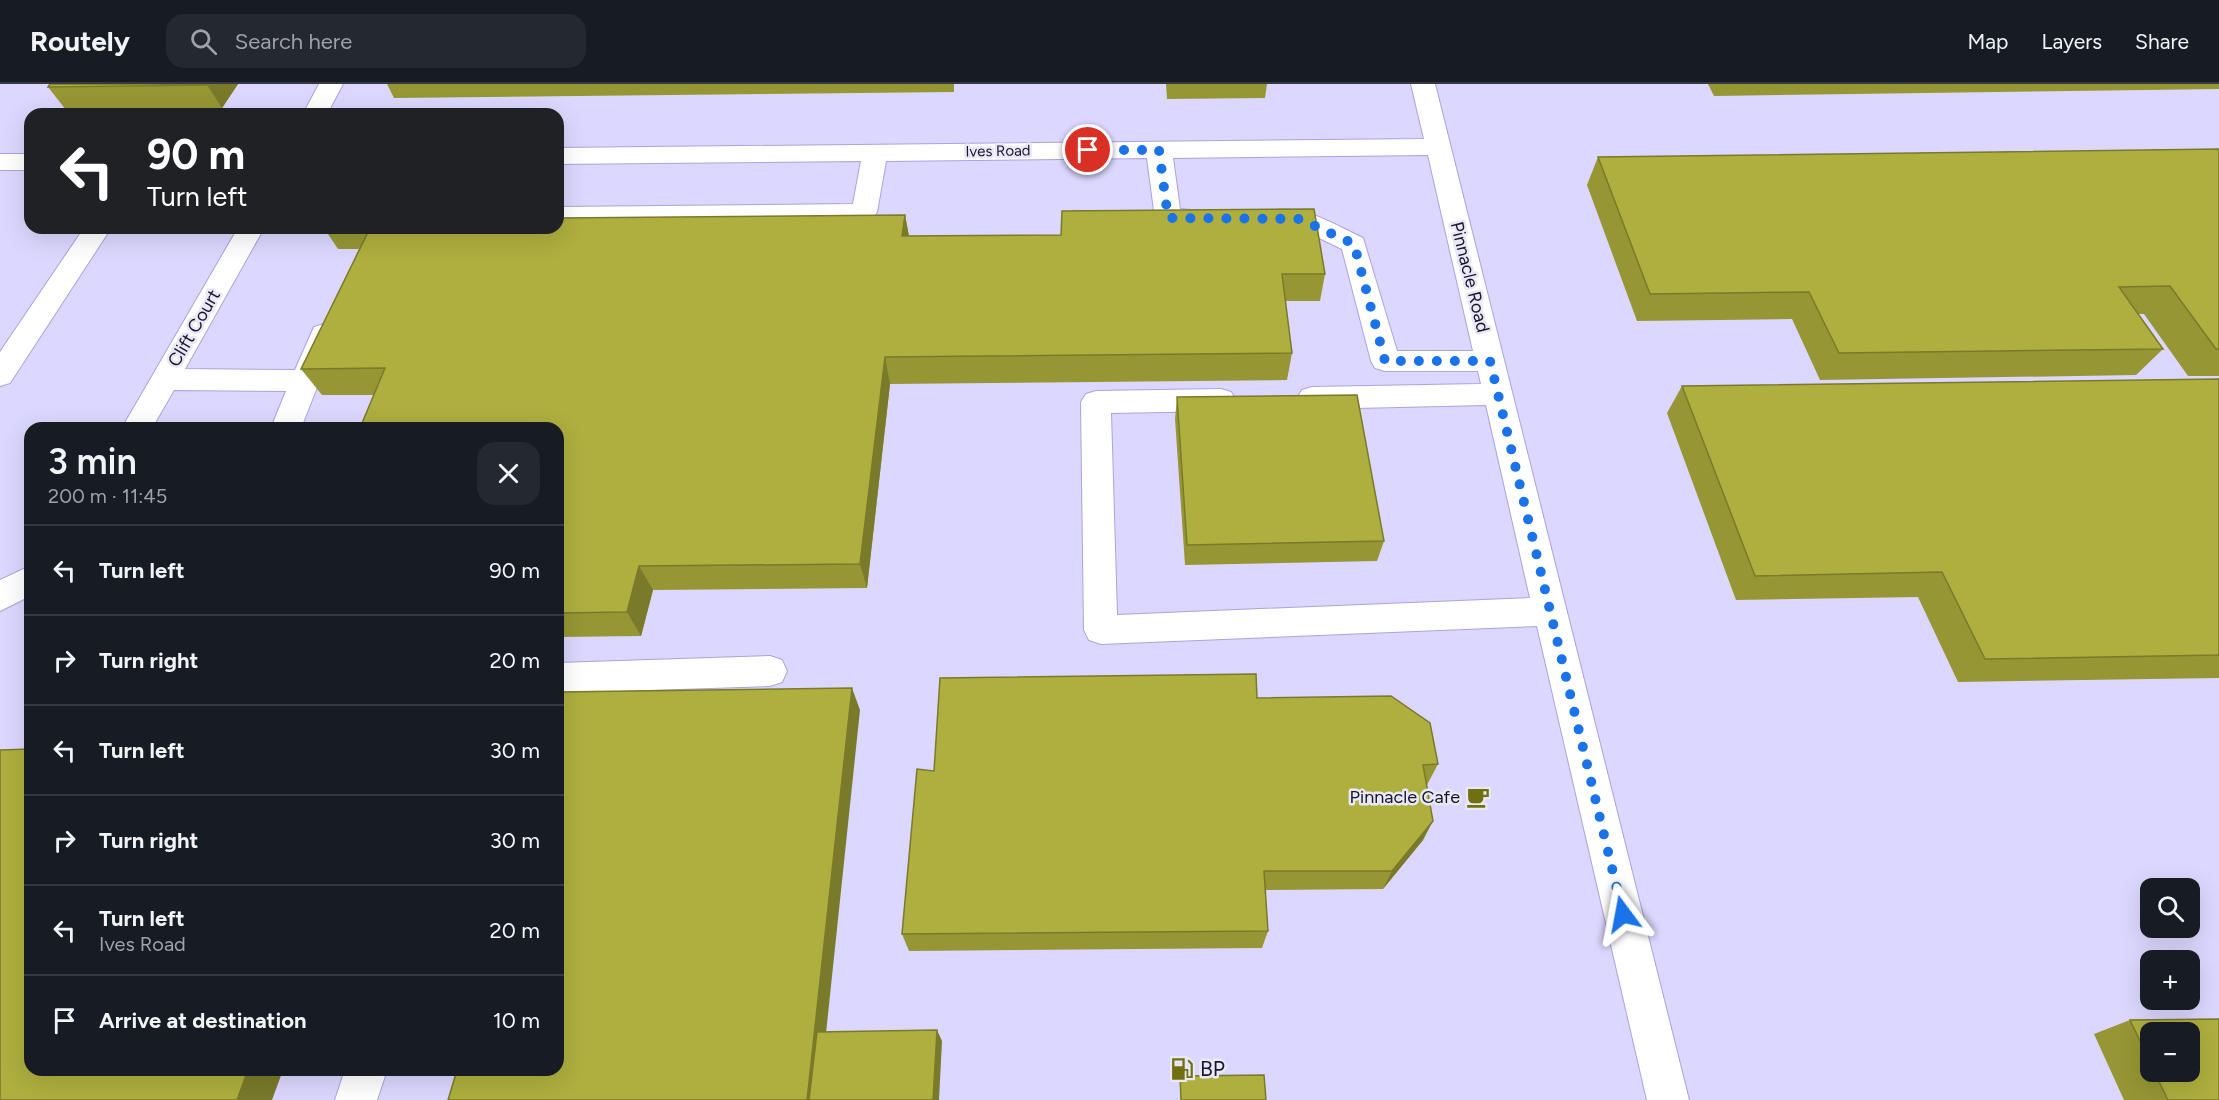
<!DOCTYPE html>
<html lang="en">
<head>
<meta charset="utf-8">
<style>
	body { margin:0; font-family:Figtree,sans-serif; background:#242831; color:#f1f3f6; height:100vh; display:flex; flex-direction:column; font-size:22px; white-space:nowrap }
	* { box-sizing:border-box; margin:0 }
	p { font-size:20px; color:#9ea1a6 }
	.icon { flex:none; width:33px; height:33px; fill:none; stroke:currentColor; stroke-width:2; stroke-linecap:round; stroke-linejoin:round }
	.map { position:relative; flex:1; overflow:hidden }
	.details { position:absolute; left:24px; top:338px; width:540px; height:654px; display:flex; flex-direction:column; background:#171b24; border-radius:18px; box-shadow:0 6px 24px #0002 }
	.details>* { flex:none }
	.hud { position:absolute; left:24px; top:24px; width:540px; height:126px; border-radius:18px; box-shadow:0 6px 24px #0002; background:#202124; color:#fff; overflow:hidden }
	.fabs { position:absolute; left:2140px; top:794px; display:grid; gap:12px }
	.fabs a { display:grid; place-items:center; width:60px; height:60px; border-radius:12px; background:#171b24; box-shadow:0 6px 24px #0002; font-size:30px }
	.pin { position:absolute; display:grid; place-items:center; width:51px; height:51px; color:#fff; margin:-26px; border:3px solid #fff; border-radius:50%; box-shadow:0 2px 6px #0007 }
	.me { position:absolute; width:66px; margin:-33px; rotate:347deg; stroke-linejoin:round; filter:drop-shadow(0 0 4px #0008) }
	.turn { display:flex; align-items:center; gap:21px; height:126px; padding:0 24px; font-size:27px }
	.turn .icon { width:78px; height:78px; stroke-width:2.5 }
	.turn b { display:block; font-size:42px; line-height:51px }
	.round { display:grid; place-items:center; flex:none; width:63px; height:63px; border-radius:18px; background:#242831 }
	.summary { display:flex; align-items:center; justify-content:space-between; height:102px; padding:0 24px }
	h1 { font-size:36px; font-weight:600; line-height:45px }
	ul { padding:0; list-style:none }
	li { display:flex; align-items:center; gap:18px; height:90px; padding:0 24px; border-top:2px solid #363941 }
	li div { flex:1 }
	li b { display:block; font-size:22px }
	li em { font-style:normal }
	header { display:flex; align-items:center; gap:36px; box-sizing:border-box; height:84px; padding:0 30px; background:#171b24; border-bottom:2px solid #363941 }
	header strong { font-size:28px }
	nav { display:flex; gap:33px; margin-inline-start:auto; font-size:21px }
	.search { width:420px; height:54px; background:#242831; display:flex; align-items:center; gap:15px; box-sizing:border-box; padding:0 21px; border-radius:18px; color:#9ea1a6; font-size:22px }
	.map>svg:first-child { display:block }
</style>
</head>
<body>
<header>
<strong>Routely</strong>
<div class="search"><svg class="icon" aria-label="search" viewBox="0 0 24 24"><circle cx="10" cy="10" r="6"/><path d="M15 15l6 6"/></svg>Search here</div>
<nav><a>Map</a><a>Layers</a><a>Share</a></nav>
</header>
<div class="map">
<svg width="2219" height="1016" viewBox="0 0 2219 1016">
	<rect width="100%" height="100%" fill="#dbd7fe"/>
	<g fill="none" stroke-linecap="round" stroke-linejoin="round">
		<g stroke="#aba3e2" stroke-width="2">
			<path id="minor" d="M319,0h24l-16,30h-24z
				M1411,0h24l254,1016h-42l-110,-474 -436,18 -12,-4 -5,-10 -3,-228 5,-8 10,-3 125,-2 10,3 5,8 -5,8 -10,3 -110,2 6,202 413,-17 -44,-193 -174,4 -10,-3 -5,-8 5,-8 10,-3 169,-3 -3,-13h-93l-10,-3 -4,-7 -29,-112 -46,-22 -30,-3 -4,-6 4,-6c35,-10 67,12 97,26l34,113h76l-45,-196 -255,3 7,51 35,3 4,6 -4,6 -9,3 -47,-3 -4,-6 -8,-60 -261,3 -9,51 -4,6 -9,3 -306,4v-18l295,-3 8,-43 -303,3v-16l866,-9z
				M0,70h30v16h-30z
				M84,144h27l-101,155 -10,3v-34z
				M238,144h26l-79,141 110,1 19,-43 10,-3 10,3 4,7 -37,94h-30l15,-37 -112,-1 -22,38h-30z
				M30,482v30l-30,15v-31z
				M770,572l12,4 5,11 -5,11 -12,4 -212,7v-30z
				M345,986h42l-10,30h-42z"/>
		</g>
		<use href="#minor" fill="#fff" fill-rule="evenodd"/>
	</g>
	<path fill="#969635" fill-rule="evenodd" d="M238,0l-16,24 -156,2 -18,-23z
		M387,0h567v8l-560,6z
		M1166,0h101l-2,14 -98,1z
		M1708,0h511v5l-505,7z
		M2219,65v227h-31l-44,-62h-6l25,35 -27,26 -316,5 -28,-61 -155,2 -50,-136 11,-28z
		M905,131l4,21 416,38 -5,27h-35l7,52 -5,27 -397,4 -23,204 -214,2 -12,46 -83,1v-209l-184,-33h-52l-21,-26 59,-120h-22l-14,-21h234z
		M2219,295v299l-261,4 -40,-85 -182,3 -69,-187 15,-27z
		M1177,313l207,144 -7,20 -192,4 -10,-146z
		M1257,614l181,66 -11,21 -4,55 -40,49 -118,1 3,41 -6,17 -353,3 -7,-17 32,-163z
		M2219,935v81h-95l-30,-66 36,-14zM2151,948h39v39h-39z"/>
	<path fill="#7a7a2b" d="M207,0h31l-16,24 -15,-23z
		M905,131l5,27 -8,-6z
		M885,273l5,27 -23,204 -7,-24z
		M639,482l14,24 -12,46 -14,-24z
		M852,604l8,22 -41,390h-12z
		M1433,737l-10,19 -40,49 9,-18z
		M937,946l5,11 -3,59h-6z
		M248,986h35l-11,30h-35z"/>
	<path fill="#aeaf3e" stroke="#7a7a2b" stroke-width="1.5" d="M50,0h157v1l-159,2z
		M2219,65v200h-3l-46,-63 -51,1 44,62 -324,4 -30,-61 -159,2 -52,-137z
		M1314,125l11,65h-43l10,79 -407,4 -25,207 -221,2 -12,46 -69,1v-185h-198l25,-60 -84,1 69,-141h188v-10l347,-3 -3,21 159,-1 1,-24z
		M2219,295v276l-234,4 -43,-87 -187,4 -73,-190z
		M1357,311l27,146 -197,4 -10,-148z
		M1256,590l1,24 134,-2 39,27 8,41 -15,1 10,56 -41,50h-128l4,60 -366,3 15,-165 17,2 6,-93z
		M852,604l-45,412h-359l9,-30h101v-378z
		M30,665v321h218l-11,30h-237v-350z
		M2219,935v81h-51l-14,-29h36v-39h-39v32l-21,-44z
		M937,946l-4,70h-124l8,-68z
		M1264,991l2,25h-85l-1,-24z"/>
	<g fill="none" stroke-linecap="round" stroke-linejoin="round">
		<path stroke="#1a73e8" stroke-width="10" stroke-dasharray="0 18" d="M1088,66h71l9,68 132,1 54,25 31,117h105l133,553"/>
	</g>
	<defs>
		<g id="cafe-bare" transform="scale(1.8)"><path d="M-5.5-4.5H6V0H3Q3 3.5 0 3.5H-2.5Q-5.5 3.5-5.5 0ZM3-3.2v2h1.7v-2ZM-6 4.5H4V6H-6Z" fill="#707013" stroke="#e9e8f5" stroke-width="2.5" paint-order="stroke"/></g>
		<g id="fuel-bare" transform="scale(1.8)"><path d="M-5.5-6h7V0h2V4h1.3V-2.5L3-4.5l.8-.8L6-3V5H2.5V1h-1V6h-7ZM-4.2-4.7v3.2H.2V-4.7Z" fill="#707013" stroke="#e9e8f5" stroke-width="2.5" paint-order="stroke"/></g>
	</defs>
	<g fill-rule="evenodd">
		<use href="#cafe-bare" x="1478" y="713"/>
		<use href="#fuel-bare" x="1182" y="985"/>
	</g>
	<g text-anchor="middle" stroke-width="5" stroke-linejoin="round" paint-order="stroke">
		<g font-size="15" fill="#19152d" stroke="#e9e8f5">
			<text transform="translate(998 67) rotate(-1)" y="5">Ives Road</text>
		</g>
		<g font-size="18" fill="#19152d" stroke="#e9e8f5">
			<text transform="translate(1470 193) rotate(76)" y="6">Pinnacle Road</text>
			<text transform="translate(194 244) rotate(-60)" y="6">Clift Court</text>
		</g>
		<g font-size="18" fill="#19152d" stroke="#e9e8f5" text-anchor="end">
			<text x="1460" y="719">Pinnacle Cafe</text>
		</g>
		<g font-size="21" fill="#19152d" stroke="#e9e8f5" text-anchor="start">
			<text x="1200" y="992">BP</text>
		</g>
	</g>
</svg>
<div class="fabs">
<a><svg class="icon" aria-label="search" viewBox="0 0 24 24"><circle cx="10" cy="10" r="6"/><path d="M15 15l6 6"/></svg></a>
<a>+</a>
<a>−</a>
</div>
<div class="pin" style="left:1088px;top:66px;background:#d93025"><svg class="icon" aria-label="arrive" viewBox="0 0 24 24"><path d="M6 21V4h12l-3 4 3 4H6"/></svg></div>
<svg class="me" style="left:1623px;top:830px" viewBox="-20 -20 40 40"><path d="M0-17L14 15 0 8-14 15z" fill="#1a73e8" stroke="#fff" stroke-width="4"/></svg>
<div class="hud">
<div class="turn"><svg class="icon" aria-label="left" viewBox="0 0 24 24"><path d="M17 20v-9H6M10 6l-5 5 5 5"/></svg><div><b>90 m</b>Turn left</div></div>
</div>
<section class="details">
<div class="summary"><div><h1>3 min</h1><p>200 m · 11:45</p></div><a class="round"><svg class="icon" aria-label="close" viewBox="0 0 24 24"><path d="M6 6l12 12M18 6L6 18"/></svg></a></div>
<ul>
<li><svg class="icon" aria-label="left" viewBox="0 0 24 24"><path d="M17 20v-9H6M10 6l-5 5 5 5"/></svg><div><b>Turn left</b></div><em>90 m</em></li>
<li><svg class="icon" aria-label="right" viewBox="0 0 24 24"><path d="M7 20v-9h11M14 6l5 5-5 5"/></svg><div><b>Turn right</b></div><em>20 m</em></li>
<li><svg class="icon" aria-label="left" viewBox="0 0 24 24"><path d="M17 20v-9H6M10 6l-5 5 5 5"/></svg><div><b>Turn left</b></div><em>30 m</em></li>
<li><svg class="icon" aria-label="right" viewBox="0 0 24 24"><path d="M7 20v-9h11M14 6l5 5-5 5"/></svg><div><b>Turn right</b></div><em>30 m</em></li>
<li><svg class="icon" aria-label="left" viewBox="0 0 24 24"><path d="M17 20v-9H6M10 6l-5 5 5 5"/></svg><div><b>Turn left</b><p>Ives Road</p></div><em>20 m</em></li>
<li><svg class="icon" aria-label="arrive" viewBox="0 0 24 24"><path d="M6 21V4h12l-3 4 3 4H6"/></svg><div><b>Arrive at destination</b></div><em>10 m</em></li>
</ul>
</section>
</div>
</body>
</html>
